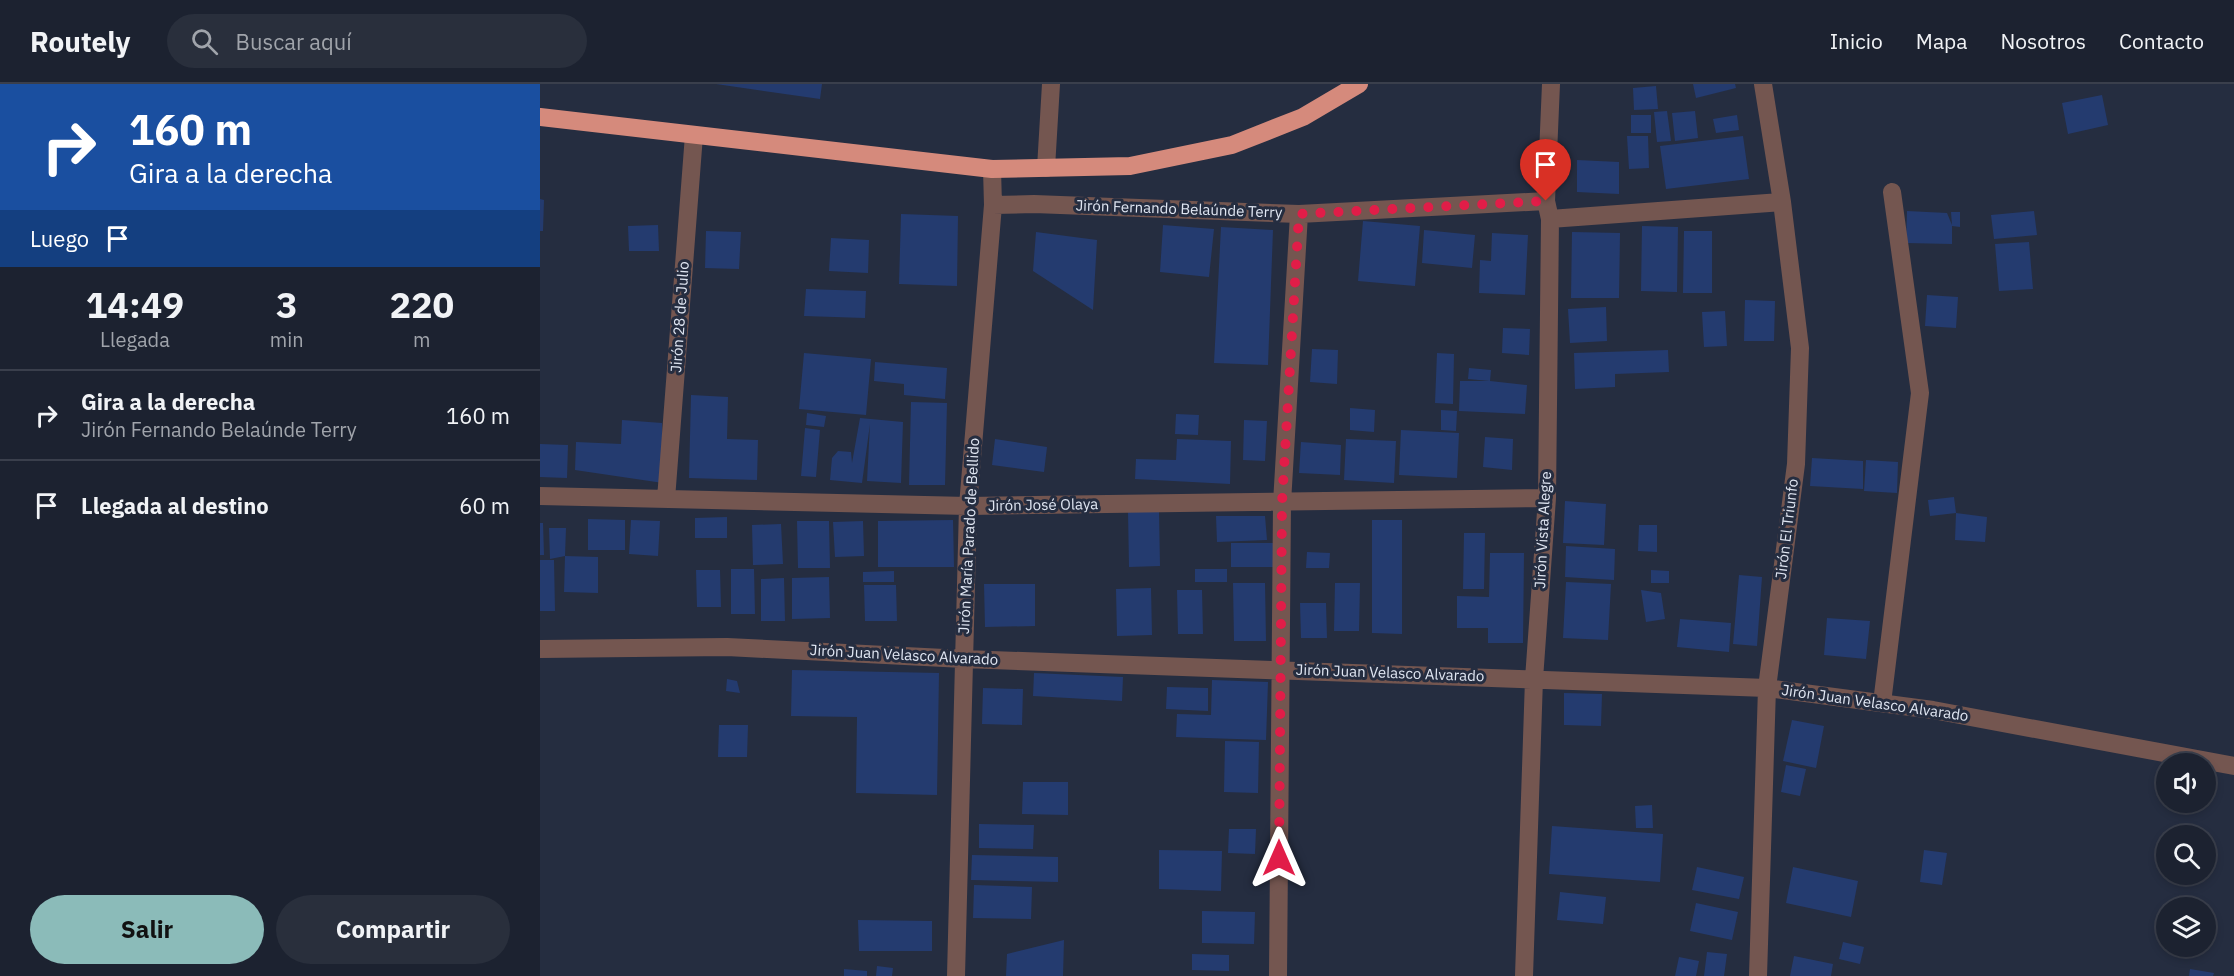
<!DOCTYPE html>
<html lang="es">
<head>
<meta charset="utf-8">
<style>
	body { margin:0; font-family:"IBM Plex Sans",sans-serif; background:#292f3c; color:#f1f3f6; height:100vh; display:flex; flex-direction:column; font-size:22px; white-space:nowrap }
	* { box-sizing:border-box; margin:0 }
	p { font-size:20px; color:#a0a4ab }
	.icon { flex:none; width:33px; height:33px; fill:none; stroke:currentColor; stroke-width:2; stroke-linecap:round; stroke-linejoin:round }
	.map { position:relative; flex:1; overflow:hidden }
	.sheet { display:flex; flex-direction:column; background:#1c2230; width:540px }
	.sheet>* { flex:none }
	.banner { background:#1a4fa0; color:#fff; overflow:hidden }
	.fabs { position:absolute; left:1616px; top:669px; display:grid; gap:12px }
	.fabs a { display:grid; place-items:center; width:60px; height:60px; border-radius:50%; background:#1c2230; box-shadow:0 3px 9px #0003,0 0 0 2px #3a3f4c; font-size:30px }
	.pin { position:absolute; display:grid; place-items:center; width:51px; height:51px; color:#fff; margin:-62px -26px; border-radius:50% 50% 50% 0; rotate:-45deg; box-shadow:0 0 6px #0007 }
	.pin .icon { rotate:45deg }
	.me { position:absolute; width:66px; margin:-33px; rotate:0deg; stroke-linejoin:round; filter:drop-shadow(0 0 4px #0008) }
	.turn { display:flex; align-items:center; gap:21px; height:126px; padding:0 30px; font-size:27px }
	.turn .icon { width:78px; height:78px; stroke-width:2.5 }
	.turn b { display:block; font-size:42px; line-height:51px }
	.then { display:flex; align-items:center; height:57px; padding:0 30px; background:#0003; gap:12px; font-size:22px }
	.eta { display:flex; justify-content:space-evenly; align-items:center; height:102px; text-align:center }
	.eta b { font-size:36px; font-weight:700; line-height:42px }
	.primary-button { display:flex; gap:12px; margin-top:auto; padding:12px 30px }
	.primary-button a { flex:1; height:69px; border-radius:36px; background:#8bbbb9; color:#111; font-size:24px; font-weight:700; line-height:69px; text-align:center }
	.primary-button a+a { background:#292f3c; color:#f1f3f6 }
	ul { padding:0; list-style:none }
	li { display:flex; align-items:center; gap:18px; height:90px; padding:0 30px; border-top:2px solid #3a3f4c }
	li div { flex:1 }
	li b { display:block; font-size:22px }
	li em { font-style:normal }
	header { display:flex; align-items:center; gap:36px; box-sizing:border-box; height:84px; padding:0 30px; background:#1c2230; border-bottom:2px solid #3a3f4c }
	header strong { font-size:28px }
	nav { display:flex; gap:33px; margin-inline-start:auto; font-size:21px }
	.search { width:420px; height:54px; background:#292f3c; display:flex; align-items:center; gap:15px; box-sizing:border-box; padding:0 21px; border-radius:33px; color:#a0a4ab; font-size:22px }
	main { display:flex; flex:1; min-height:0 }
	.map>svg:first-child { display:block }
</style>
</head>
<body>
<header>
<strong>Routely</strong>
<div class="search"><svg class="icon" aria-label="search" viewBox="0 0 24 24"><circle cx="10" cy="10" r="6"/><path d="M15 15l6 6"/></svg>Buscar aquí</div>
<nav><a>Inicio</a><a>Mapa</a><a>Nosotros</a><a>Contacto</a></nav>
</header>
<main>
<section class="sheet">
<div class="banner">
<div class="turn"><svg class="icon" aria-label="right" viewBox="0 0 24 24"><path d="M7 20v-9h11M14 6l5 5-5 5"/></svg><div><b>160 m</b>Gira a la derecha</div></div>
<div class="then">Luego<svg class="icon" aria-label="arrive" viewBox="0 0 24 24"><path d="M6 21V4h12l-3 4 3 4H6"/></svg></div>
</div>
<div class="eta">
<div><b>14:49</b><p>Llegada</p></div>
<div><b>3</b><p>min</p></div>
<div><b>220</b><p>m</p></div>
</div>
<ul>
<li><svg class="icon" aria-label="right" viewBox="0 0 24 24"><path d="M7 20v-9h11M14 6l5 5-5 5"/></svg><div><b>Gira a la derecha</b><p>Jirón Fernando Belaúnde Terry</p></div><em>160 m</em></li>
<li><svg class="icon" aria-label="arrive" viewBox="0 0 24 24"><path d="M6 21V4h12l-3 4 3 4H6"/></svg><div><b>Llegada al destino</b></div><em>60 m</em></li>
</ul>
<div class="primary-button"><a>Salir</a><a>Compartir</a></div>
</section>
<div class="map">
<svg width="1694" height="892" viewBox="0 0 1694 892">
	<rect width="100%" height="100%" fill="#252d40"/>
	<path fill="#243b6f" d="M176,0h106l-2,15z
		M1153,0h42l1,4 -40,10z
		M1116,2l2,23 -24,1 -1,-22z
		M1562,11l6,30 -40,9 -6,-31z
		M1127,27l4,30 -14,1 -3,-30z
		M1155,27l3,27 -23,3 -3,-28z
		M1091,31h20v18h-20z
		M1197,31l2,15 -23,3 -3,-14z
		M1087,52h21l1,32 -20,1z
		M1203,52l6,43 -83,10 -6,-43z
		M1037,76l42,2v32l-42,-2z
		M0,115l4,1 -1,31h-3z
		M1367,127l40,2 5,12 -1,-13h9v15l-8,-1v18l-46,-1z
		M1494,127l3,24 -43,4 -3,-24z
		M361,130l57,2 -1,70 -58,-2z
		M823,137l57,5 -5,60 -57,-5z
		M118,141l1,26h-30l-1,-25z
		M623,141l51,4 -5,48 -49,-5z
		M1102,142l36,1 -1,65 -36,-1z
		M681,143l52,3 -5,135 -54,-2z
		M884,146l51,5 -3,33 -50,-5z
		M166,147l35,1 -2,37 -34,-1z
		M1144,147h28v62h-29z
		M496,148l61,8 -4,70 -60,-39z
		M1032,148l48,1 -1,65h-48z
		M952,149l36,2 -3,60 -46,-2 1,-33 11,1z
		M291,154l38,2 -1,33 -39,-2z
		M1489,158l4,47 -34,2 -4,-47z
		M266,205l60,2 -1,27 -61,-2z
		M1387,211l31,2 -2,31 -31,-2z
		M1205,216l30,1 -1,40h-30z
		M1066,223l1,34 -37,2 -2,-34z
		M1185,227l2,35 -23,1 -2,-35z
		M963,244l27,1 -1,26 -27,-2z
		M772,265l26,1 -1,34 -27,-2z
		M1128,266l1,22 -54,2v13l-40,2 -1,-36z
		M264,269l67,6 -5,56 -67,-6z
		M897,269l17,1 -1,50 -18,-1z
		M335,278l72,6 -2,31 -41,-4v-11l-30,-3z
		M929,284l22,2 -1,11 37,4 -2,29 -66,-3 1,-30h30l-22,-2z
		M151,311l37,2 -1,42 31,1 -1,40 -68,-2z
		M371,318l36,1 -2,82h-36z
		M810,324l25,2 -1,22 -24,-2z
		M901,326l16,1 -1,20 -15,-1z
		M267,329l19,3 -2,11 -18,-2z
		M636,330l23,1 -1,20 -23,-1z
		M320,334l43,4 -2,61 -34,-2 3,-57 -8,59 -32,-3 2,-22 6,-7 13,1 1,11z
		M82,336l40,3 1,60 -88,-13 1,-28 45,2z
		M704,336l23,1 -2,40 -22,-1z
		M265,344l15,2 -4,47 -15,-1z
		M861,346l58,3 -2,45 -58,-3z
		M945,353l28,2 -1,31 -29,-3z
		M455,355l52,8 -3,25 -52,-7z
		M637,355l54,2 -1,43 -95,-5 1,-20 40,1z
		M806,355l50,2 -2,42 -50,-3z
		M761,358l40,3 -1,30 -41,-2z
		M0,360l28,1 -1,33 -27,-1z
		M1272,374l51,3v28l-53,-3z
		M1326,376l32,2 -1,31 -33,-2z
		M1414,413l2,16 -26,3 -2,-16z
		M1025,417l41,3 -2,41 -41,-2z
		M588,427h31l1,55 -31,1z
		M1416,429l31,4 -2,25 -30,-2z
		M676,432h49l2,24 -50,2z
		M187,433v21h-32v-20z
		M48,435l37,1v30h-37z
		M91,436l29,1 -2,35 -29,-2z
		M413,436l1,47h-76v-46z
		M832,436h30v114l-30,-1z
		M257,437h32l1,47h-32z
		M323,437l1,35 -29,1 -2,-35z
		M0,439h3l1,32h-4z
		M241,440l2,40 -30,1 -1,-40z
		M1099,441h18v27l-19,-1z
		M9,444h17l-1,28 -15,3z
		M924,449h21l-1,56h-21z
		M691,459h44v24h-44z
		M1026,462l49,3 -1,31 -49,-3z
		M767,468l23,1 -1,15h-23z
		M950,469h34l-1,90h-35v-15h-31v-32l32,1z
		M25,472l33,1v36l-34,-1z
		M0,476h14l1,51h-15z
		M191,485h23l1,45h-24z
		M655,485h32v13h-32z
		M156,486h24l1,37h-24z
		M1111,486l18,1v12h-18z
		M354,487v11h-31v-10z
		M1199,491l23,2 -5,69 -24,-2z
		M289,493l1,41 -38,1v-41z
		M244,494l1,43h-24v-42z
		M1026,498l45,2 -3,56 -45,-2z
		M693,499h32l1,58h-32z
		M795,499h25l-1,48h-25z
		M444,500h51v42l-50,1z
		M324,501h32l1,36h-32z
		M611,504l1,47 -35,1 -1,-47z
		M637,506h25l1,44h-25z
		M1101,506l20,3 4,26 -19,3z
		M760,519h26l1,35h-26z
		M1287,534l43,3 -4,38 -42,-4z
		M1140,535l51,4 -2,29 -52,-5z
		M252,586l147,3 -2,122 -81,-2 1,-76 -66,-1z
		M494,589l89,4 -1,24 -89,-5z
		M187,595l10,2 3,12 -14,-2z
		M672,596l56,2 -2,58 -90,-3 1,-23 34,1z
		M627,603l41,1v23l-42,-2z
		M443,604l40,1 -1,36 -40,-1z
		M1024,609l38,1 -1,32 -37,-1z
		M1252,636l32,6 -8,42 -33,-7z
		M179,641h29l-1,32h-29z
		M685,657l34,1 -1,51 -34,-1z
		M1246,681l20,4 -6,27 -19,-4z
		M483,698h45v33l-46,-1z
		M1112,721l1,23h-17l-1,-22z
		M439,740l55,1 -1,24 -54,-1z
		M1012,742l111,8 -3,48 -111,-8z
		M689,745h27l-1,25 -27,-1z
		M619,766l63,1 -1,40 -62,-2z
		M1384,766l23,3 -5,32 -22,-3z
		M432,771l86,2v25l-87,-2z
		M1157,783l47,10 -5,22 -47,-9z
		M1253,783l65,14 -7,36 -65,-14z
		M434,801l58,2 -1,32 -58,-1z
		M1020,808l46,5 -3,27 -46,-4z
		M1156,819l42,9 -6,28 -42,-9z
		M662,827l53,1 -1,32 -52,-1z
		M318,836l74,1v30h-73z
		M524,856l-1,36h-57l1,-22z
		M1303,858l21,5 -4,17 -21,-5z
		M1167,868l20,2 -3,22h-20z
		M652,870l37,1v16l-37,-1z
		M1254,872l39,8 -2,12h-41z
		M1139,873l20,4 -3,15h-21z
		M337,882l16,2 -1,8h-16z
		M304,885l23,2v5h-23z
		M1650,885l24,4 -1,3h-24z"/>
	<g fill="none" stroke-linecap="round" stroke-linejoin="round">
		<path stroke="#745650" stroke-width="18" d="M506,84l5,-84
			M453,121l41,-1 265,10 247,-13
			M1010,135l232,-17
			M0,412l428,10 579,-8
			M126,415l28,-364
			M0,565l187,-2 237,12 803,29 166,22 301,56
			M1342,619l38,-310 -28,-201
			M416,892l12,-470 25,-301 -1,-36
			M738,892l4,-473 17,-289
			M984,892l10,-297 13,-181 3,-279 -4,-18 5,-117
			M1218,892l9,-288 29,-224 4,-116 -18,-146 -19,-118"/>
		<path stroke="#d58a7c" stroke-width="18" d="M0,33l452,52 138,-3 102,-21 71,-28 56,-33"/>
	</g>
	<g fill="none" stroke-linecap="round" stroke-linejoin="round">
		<path stroke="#e11d48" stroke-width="10" stroke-dasharray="0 18" d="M739,774l3,-355 17,-289 247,-13"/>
	</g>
	<g text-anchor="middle" stroke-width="6" stroke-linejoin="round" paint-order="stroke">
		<g font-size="15" fill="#e0e6f2" stroke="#252d40">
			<text transform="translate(639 125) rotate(2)" y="5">Jirón Fernando Belaúnde Terry</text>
			<text transform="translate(140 233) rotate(-86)" y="5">Jirón 28 de Julio</text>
			<text transform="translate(503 421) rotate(-1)" y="5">Jirón José Olaya</text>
			<text transform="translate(1247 445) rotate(-83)" y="5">Jirón El Triunfo</text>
			<text transform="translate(1003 446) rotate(-87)" y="5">Jirón Vista Alegre</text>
			<text transform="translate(429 452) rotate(-87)" y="5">Jirón María Parado de Bellido</text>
			<text transform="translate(364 571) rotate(3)" y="5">Jirón Juan Velasco Alvarado</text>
			<text transform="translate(850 589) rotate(2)" y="5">Jirón Juan Velasco Alvarado</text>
			<text transform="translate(1335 619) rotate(8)" y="5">Jirón Juan Velasco Alvarado</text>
		</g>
	</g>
</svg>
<div class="fabs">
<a><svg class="icon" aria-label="sound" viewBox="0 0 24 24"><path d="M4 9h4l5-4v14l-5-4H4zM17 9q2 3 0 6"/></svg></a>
<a><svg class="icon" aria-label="search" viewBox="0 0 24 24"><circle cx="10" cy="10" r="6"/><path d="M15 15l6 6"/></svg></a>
<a><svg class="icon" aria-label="layers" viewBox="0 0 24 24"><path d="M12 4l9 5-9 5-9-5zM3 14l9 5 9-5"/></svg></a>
</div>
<div class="pin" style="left:1006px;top:117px;background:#d93025"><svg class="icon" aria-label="arrive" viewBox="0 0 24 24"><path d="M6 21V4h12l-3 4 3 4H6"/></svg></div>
<svg class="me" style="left:739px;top:774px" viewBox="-20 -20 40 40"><path d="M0-17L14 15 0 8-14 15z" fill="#e11d48" stroke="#fff" stroke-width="4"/></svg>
</div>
</main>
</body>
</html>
